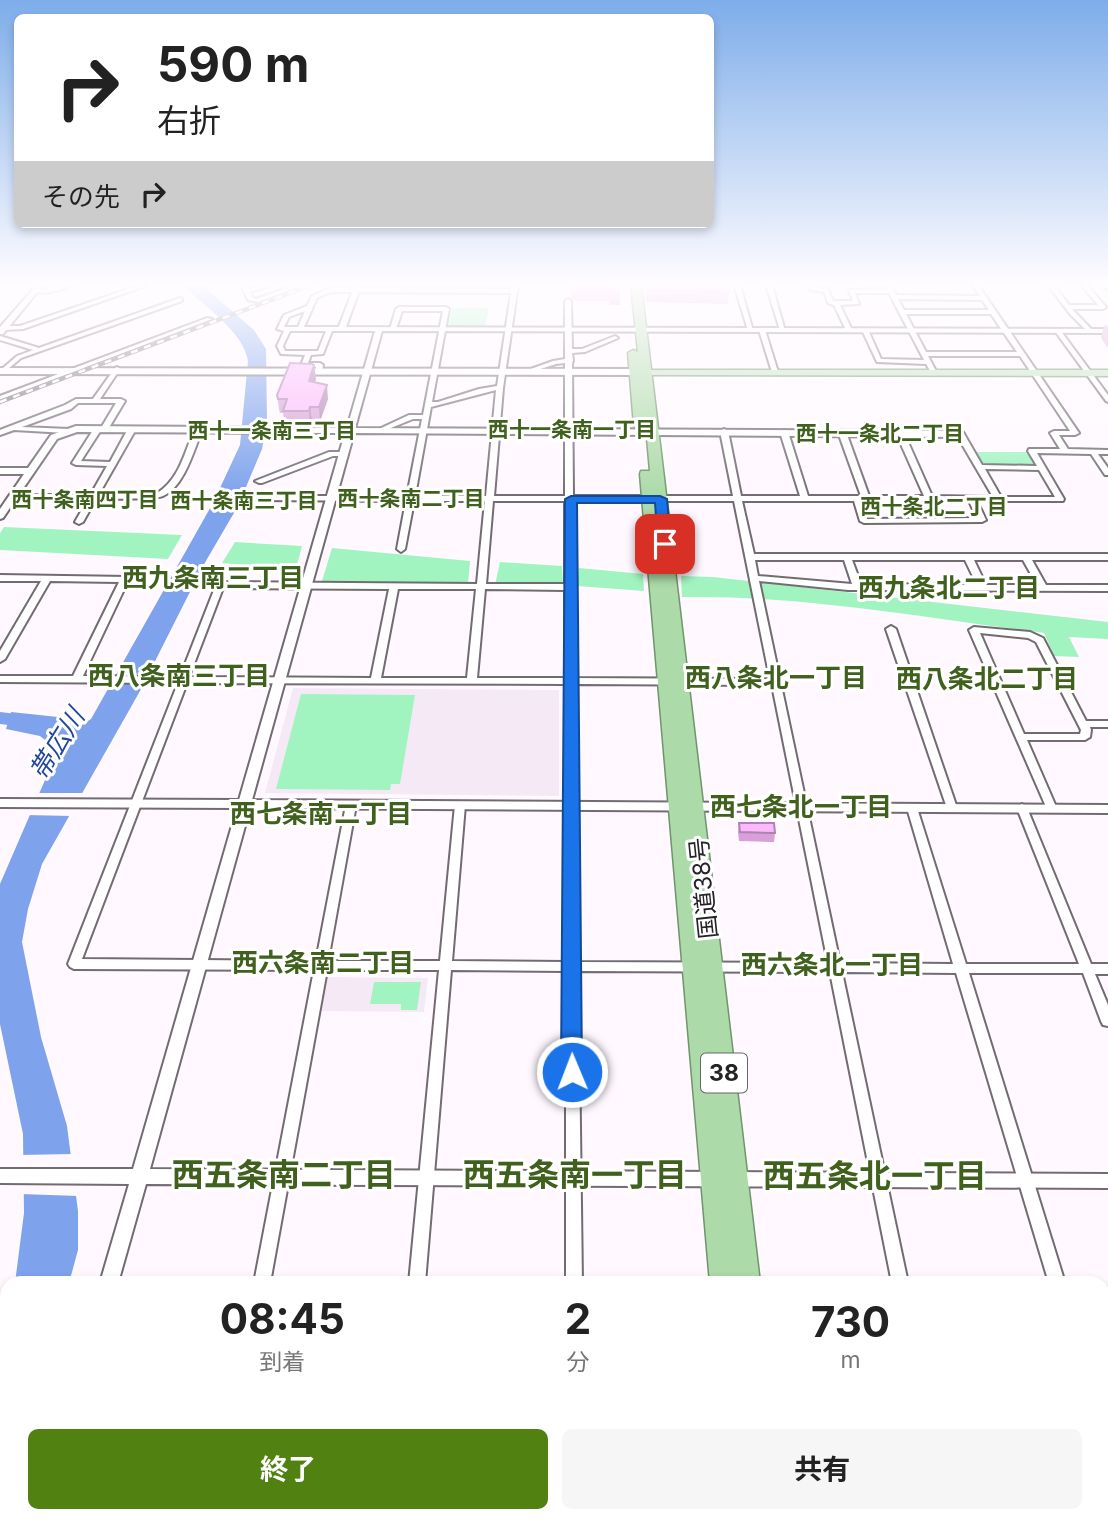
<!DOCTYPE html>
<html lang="ja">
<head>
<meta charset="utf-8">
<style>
	body { margin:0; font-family:Inter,"Noto Sans JP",sans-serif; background:#f6f6f6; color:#222; height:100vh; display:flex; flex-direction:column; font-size:26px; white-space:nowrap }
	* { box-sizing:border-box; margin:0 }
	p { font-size:23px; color:#767676 }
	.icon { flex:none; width:38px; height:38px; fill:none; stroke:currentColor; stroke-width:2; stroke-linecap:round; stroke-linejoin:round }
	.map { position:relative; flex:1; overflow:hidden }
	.side { position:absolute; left:0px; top:1276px; width:1110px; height:247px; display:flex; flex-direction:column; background:#fff; border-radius:21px 21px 0 0; box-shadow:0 4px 10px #0003 }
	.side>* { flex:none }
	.banner { position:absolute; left:14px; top:14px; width:700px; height:214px; border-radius:10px; box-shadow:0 4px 10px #0003; background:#fff; color:#222; overflow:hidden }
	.pin { position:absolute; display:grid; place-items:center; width:60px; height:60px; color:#fff; margin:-30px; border-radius:14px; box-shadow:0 4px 10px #0006 }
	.me { position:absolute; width:77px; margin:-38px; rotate:359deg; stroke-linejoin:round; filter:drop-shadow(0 0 5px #0008) }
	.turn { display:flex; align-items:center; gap:24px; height:147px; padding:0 28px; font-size:32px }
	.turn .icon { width:91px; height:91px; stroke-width:2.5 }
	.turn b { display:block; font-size:49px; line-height:60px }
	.then { display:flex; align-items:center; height:66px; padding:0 28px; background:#0003; gap:14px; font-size:26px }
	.eta { display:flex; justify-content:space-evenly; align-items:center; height:119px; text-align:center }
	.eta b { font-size:42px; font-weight:700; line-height:49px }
	.button { display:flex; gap:14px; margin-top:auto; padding:14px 28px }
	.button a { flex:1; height:80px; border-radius:10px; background:#518110; color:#fff; font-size:28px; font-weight:700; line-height:80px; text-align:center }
	.button a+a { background:#f6f6f6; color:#222 }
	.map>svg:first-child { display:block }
</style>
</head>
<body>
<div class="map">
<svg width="1108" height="1522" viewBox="0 0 1108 1522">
	<rect width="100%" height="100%" fill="#fff9ff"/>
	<path fill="#f6e9f6" d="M293,688l266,2v106l-294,-3z
		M327,977l101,1 -4,34 -103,-1z"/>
	<path fill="#a1f4c0" d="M452,308h37l-4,19h-34l-2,-2z
		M976,452h52l8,14h-44l-9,-3z
		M4,527l178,8 -14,24 -168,-9v-17z
		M235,542l67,4 -6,23 -74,-6z
		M332,548l138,13 -2,23 -146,-3z
		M500,562l62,4 1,19h-68z
		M579,568l64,6 1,17 -67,-5z
		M681,576l32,1 395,45v17l-39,-2 10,20 -25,-1 -10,-23c-119,-15 -241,-38 -362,-36z
		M301,694l114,1 -15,89h-9l-1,6 -114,-1z
		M374,982h47l-4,28h-16v-6h-31z"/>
	<path fill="#7ea2ec" d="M182,285h20l52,45 12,19 1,72 -5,28 -24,57 -35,60 -63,125 -98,173 -14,45 -6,33 19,95 26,89 11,85v39l-9,33h-54l9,-70 -1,-79 -23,-110v-140l58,-134 -18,-14 -34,-7 5,-17 47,5 24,8 9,-6 122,-216 27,-58 8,-84c-4,-29 -45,-56 -66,-76z
		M7,1323v142l-7,14v-131z"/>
	<path fill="#fff9ff" d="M37,793h49l-13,23 -48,-1z
		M74,1154l5,42 -59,-2v-39z"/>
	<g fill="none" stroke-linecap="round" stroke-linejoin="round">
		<path fill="#7ea2ec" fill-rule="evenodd" d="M0,712l34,4 9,6 -9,6 -34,-4z"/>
		<g stroke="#726c72" stroke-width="4">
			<path id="minor" d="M64,285h8c-12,6 -28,10 -41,6z
				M140,285h8l-125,44 -20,1 -3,-2 3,-2h17z
				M241,285h6l2,4 13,-4h8l-1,1 -19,6 3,6 3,1 40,-14h7l-45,17 -10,-2z
				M512,285h6l-15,103 -9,108h71v-133l-9,1 -25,8 -3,-2 25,-9 12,-2v-58l3,-2 3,2 1,48h10l33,-13 3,2 -33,14 -13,1 1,8 -1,2 1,133h160l-13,-65 4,-2 4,2 13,65h59l-20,-64 4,-2 4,2 20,64h53l-23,-64 4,-2 4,2 23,64h55l-28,-63 4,-2 4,2 28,63 61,1 -37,-63 1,-2h6l19,33 55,1 -9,-15 1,-2h31l-10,-16 4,-2h16l-50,-75h-92l9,17 -3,2 -2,-1 -6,-10 -49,-2 -15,-32 1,-1 5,1 13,29 43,1 -35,-67h-34l4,11 -19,1 12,25 -3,2 -3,-2 -12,-25 -6,-2 -4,-11 -14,-2 -3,-5h6l1,2 14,2 5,12h20l-4,-11 38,-1 -2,-4h6l5,10 84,1 -8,-11h6l101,148 -4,2h-16l9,14 40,1v4h-10l10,14v7h-3l-14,-21 -54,-1 27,46 -1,2h-86l9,19 -4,2 -118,1 -4,-2 -6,-20h-112l12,53h354v6h-76l14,25h62v6l-260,-1 -89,-9 81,382 113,1 -46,-156 5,-4 5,4 49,156h113l-62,-156 5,-4 5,4 64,156h17v10h-13l13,31v21l-5,-1 -2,-4 -18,-48h-114l96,310h-16l-93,-310 -114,-1 66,311h-16l-62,-311 -252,-1 4,312h-16v-312l-115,-1 -26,313h-16l30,-313h-112l-57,313h-16l60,-313 -240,-1 -4,-2 -2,-3 110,-281 -178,-1v-6h73l46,-94 -69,-1 -45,78 -5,3v-11l41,-70h-41v-6l128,2 1,2 -46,97 97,1 36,-92 4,-3 257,2 8,-83h-71l-9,48 -4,3 -4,-3 9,-48 -155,-1 -4,-2 4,-2h156l15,-77h-9l-32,13 -4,-2 32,-15h14l20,-104h-41l-6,18 -3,2 -3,-2 6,-20 3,-2h47l3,2 -17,93h6l41,-13 18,-3 14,-93 -180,-1 -14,6 -13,29h38l3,2 -3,2h-10l-9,23 -12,1 -3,8h12l3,2 -1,5 -3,2 -3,-2v-3l-14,-1 -1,-1 4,-10 -24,-1 -4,-8 7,-15 -7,-2 7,-14 23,-9 5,-10 18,-8 181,1zM898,299l84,1 7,10h-85zM305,311l-7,16h-14l5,-10zM906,314h85l26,38h-91zM290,331h36l-8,20h-33l-2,-5zM496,390l-10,106h-71l16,-89zM985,469l54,1 16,27h-54zM493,501h72v83h-79zM573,501h161l36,178 -195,-1zM862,501h107l8,17 -110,1zM755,560h89l8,24 -94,-8zM852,560h113l12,25 -116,-1zM974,560h49l14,25h-51zM223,588l166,1 -18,89 -182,-1zM398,589h78l-9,89h-86zM485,589l80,1v88h-88zM187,683l378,1 1,278 -114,-1 13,-156 -5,-3 -5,3 -15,156h-112l28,-156 -5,-3 -5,3 -30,156 -234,-2zM575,684l197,1 56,278 -250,-1z
				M734,285h6l13,46 -5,-1z
				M766,285h6l13,46 -5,-1z
				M1048,285h6l15,20h29l-17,-20h6l19,22 -3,2h-31l20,21v2h-4l-18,-18z
				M1102,285h6v5z
				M180,298l2,1v2l-161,57 -13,11 -5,-1 14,-12 16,-6 -33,-10v-4l39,12z
				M207,318l5,1 -212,81v-4z
				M762,328l3,2 13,42 -1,1 -5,-1 -13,-42z
				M1058,329l2,1 48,65v7l-2,-1 -51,-70z
				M117,367l3,2 -20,30h21l4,2 -18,30 -6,-1 -20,31 29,1 19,-35h6l1,2 -37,65 58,-1c22,-13 28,-41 37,-63l7,-2 1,2c-8,20 -18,57 -39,66 -10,4 -53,2 -67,3l-13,23 -4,2 -4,-2 13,-23 -79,1 -1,-2 4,-2 79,-2 16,-28 -31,-1 -4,-2 23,-36 6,1 15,-25h-38l-7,6 -49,18 47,2v4h-3l-52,-3 -14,5v-5l65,-25 11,-6h17l22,-31z
				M329,452h14l4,2 -4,2h-10l-71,27h-3l-4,-2z
				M891,626l5,3 61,179 -1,2h-8l-1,-2 -61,-179z
				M974,627l56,5 13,6 43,83h22v6h-18l1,3 -1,7 -5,3h-58l30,69 -1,2h-8l-1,-2 -78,-179zM980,633l48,5 8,4 45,88 -1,4h-56z
				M1102,1427l6,2v34l-6,-3z
				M0,1456h7v18h-7z
				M1102,1468h6v18h-6z
				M209,1516h18l-1,6h-18z
				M387,1516h18v6h-18z
				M566,1516h18v6h-18z
				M941,1516h18l1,6h-18z"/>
		</g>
		<g stroke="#726c72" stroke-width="4">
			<path id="tertiary" d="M37,285h6l-40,49h-3v-7z
				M355,285h6l-15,42 762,2v4l-726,-2 -27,97 605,3 4,3 -4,3 -606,-4 -102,367 856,5v8l-858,-5 -100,361 958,5v14l-962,-4 -28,99h-18l29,-99 -129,-1v-14h133l104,-361 -237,-1v-8l239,1 106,-367 -268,-1 -20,7 -54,79 -3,1v-10l24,-35h-24v-6h28l23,-33 25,-9 271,2 28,-97h-33l-4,-2z
				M32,1516h20l-1,6h-20z"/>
		</g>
		<g stroke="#726c72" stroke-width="4">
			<path id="secondary" d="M0,368l647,1 5,3 -5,3 -647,-1z"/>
		</g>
		<g stroke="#70946c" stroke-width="3">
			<path id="primary" d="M643,370h465v6l-461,-1 -5,-3z"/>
		</g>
		<g stroke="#70946c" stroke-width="3">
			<path id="trunk" d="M631,285h10l119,998h-50l-70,-809 1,-3h9l-4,-44 -6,3 -6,-4 -6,-73 5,-3 5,2z
				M731,1516h57l1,6h-58z"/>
		</g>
		<use href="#minor" fill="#fff" fill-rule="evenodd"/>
		<use href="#tertiary" fill="#fff" fill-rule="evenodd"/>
		<use href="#secondary" fill="#fff" fill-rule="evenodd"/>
		<use href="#primary" fill="#c1e3be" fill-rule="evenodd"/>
		<use href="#trunk" fill="#acdaa8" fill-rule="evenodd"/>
		<g stroke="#7c787c" stroke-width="4.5">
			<path id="rail" d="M0,402l311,-117"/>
		</g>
		<use href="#rail" stroke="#fff" stroke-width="2.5" stroke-dasharray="7" stroke-linecap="butt"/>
	</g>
	<path fill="#d89fd9" d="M571,285h49v20h-11v-4h-33l-5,-3z
		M645,285h83l1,7 -1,12 -82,-2z
		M1104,325l4,1v22l-7,-10z
		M314,365l2,14 -1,3 13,17 -8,22h-8l-2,4h-25l-2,-12h-3l-1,-4 -2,-14z
		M739,823l36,10 -1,9 -35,-1 -1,-9z"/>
	<path fill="#b082b0" d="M314,365l2,14 -6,15 -1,-13z
		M327,385l1,14 -8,22 -1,-14z
		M310,407l2,14 -2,4 -1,-14z"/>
	<path fill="#fbb9fc" stroke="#b082b0" stroke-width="2" d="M609,285h11l1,2h-12z
		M646,285h82l1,7 -82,-2z
		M290,363l22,1 2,1 -5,16 18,4 -8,22h-9l-1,4h-26l4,-12h-9l-1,-4z
		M739,823h35l1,10 -35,-1z"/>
	<linearGradient id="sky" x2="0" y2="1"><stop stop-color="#7dadea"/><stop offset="0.57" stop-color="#fffcff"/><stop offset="1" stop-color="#fffcff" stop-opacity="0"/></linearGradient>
	<rect width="1108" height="498" fill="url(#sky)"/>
	<path fill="#1a73e8" stroke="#114b97" stroke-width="2" d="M660,496l7,3 4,45 -6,4 -7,-4 -3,-41h-78l5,569 -3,6 -7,2 -8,-2 -3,-6 4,-573 6,-3z"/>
	<g text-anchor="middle" stroke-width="6" stroke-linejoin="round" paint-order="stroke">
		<g font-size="21" font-weight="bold" fill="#40601e" stroke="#fff">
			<text x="572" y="437">西十一条南一丁目</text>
			<text x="272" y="438">西十一条南三丁目</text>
			<text x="880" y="441">西十一条北二丁目</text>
			<text x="411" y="506">西十条南二丁目</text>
			<text x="85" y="507">西十条南四丁目</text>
			<text x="244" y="508">西十条南三丁目</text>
			<text x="934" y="514">西十条北二丁目</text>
		</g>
		<rect fill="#fff" stroke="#676567" stroke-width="2" x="701" y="1053.5" width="46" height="39" rx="5"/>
		<g font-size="23" font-weight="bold" fill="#262326">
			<text x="724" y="1081">38</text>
		</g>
		<g font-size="24" fill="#262326" stroke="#fff">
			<text transform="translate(704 888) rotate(-96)" y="8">国道38号</text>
		</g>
		<g font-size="26" font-weight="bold" fill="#40601e" stroke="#fff">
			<text x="213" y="587">西九条南三丁目</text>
			<text x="949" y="597">西九条北二丁目</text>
			<text x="179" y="685">西八条南三丁目</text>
			<text x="776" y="687">西八条北一丁目</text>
			<text x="987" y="688">西八条北二丁目</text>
			<text x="801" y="816">西七条北一丁目</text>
			<text x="321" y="823">西七条南二丁目</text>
			<text x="323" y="972">西六条南二丁目</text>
			<text x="832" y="974">西六条北一丁目</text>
		</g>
		<g font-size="26" font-style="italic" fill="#21469b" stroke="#fff">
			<text transform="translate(57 744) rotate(-58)" y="9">帯広川</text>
		</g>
		<g font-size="32" font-weight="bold" fill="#40601e" stroke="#fff">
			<text x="284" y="1186">西五条南二丁目</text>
			<text x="575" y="1186">西五条南一丁目</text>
			<text x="875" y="1187">西五条北一丁目</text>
		</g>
	</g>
</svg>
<div class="pin" style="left:665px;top:544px;background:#d93025"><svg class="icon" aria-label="arrive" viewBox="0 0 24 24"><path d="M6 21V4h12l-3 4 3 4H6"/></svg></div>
<svg class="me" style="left:572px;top:1072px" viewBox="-20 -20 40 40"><circle r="17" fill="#1a73e8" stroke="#fff" stroke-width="3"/><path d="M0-11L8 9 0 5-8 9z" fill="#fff"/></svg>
<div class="banner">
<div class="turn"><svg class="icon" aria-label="right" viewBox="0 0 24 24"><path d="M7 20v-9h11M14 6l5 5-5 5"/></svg><div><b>590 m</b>右折</div></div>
<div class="then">その先<svg class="icon" aria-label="right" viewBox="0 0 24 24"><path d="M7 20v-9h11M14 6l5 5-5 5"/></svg></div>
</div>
<section class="side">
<div class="eta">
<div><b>08:45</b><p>到着</p></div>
<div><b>2</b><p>分</p></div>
<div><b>730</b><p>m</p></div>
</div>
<div class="button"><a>終了</a><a>共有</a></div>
</section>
</div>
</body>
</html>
